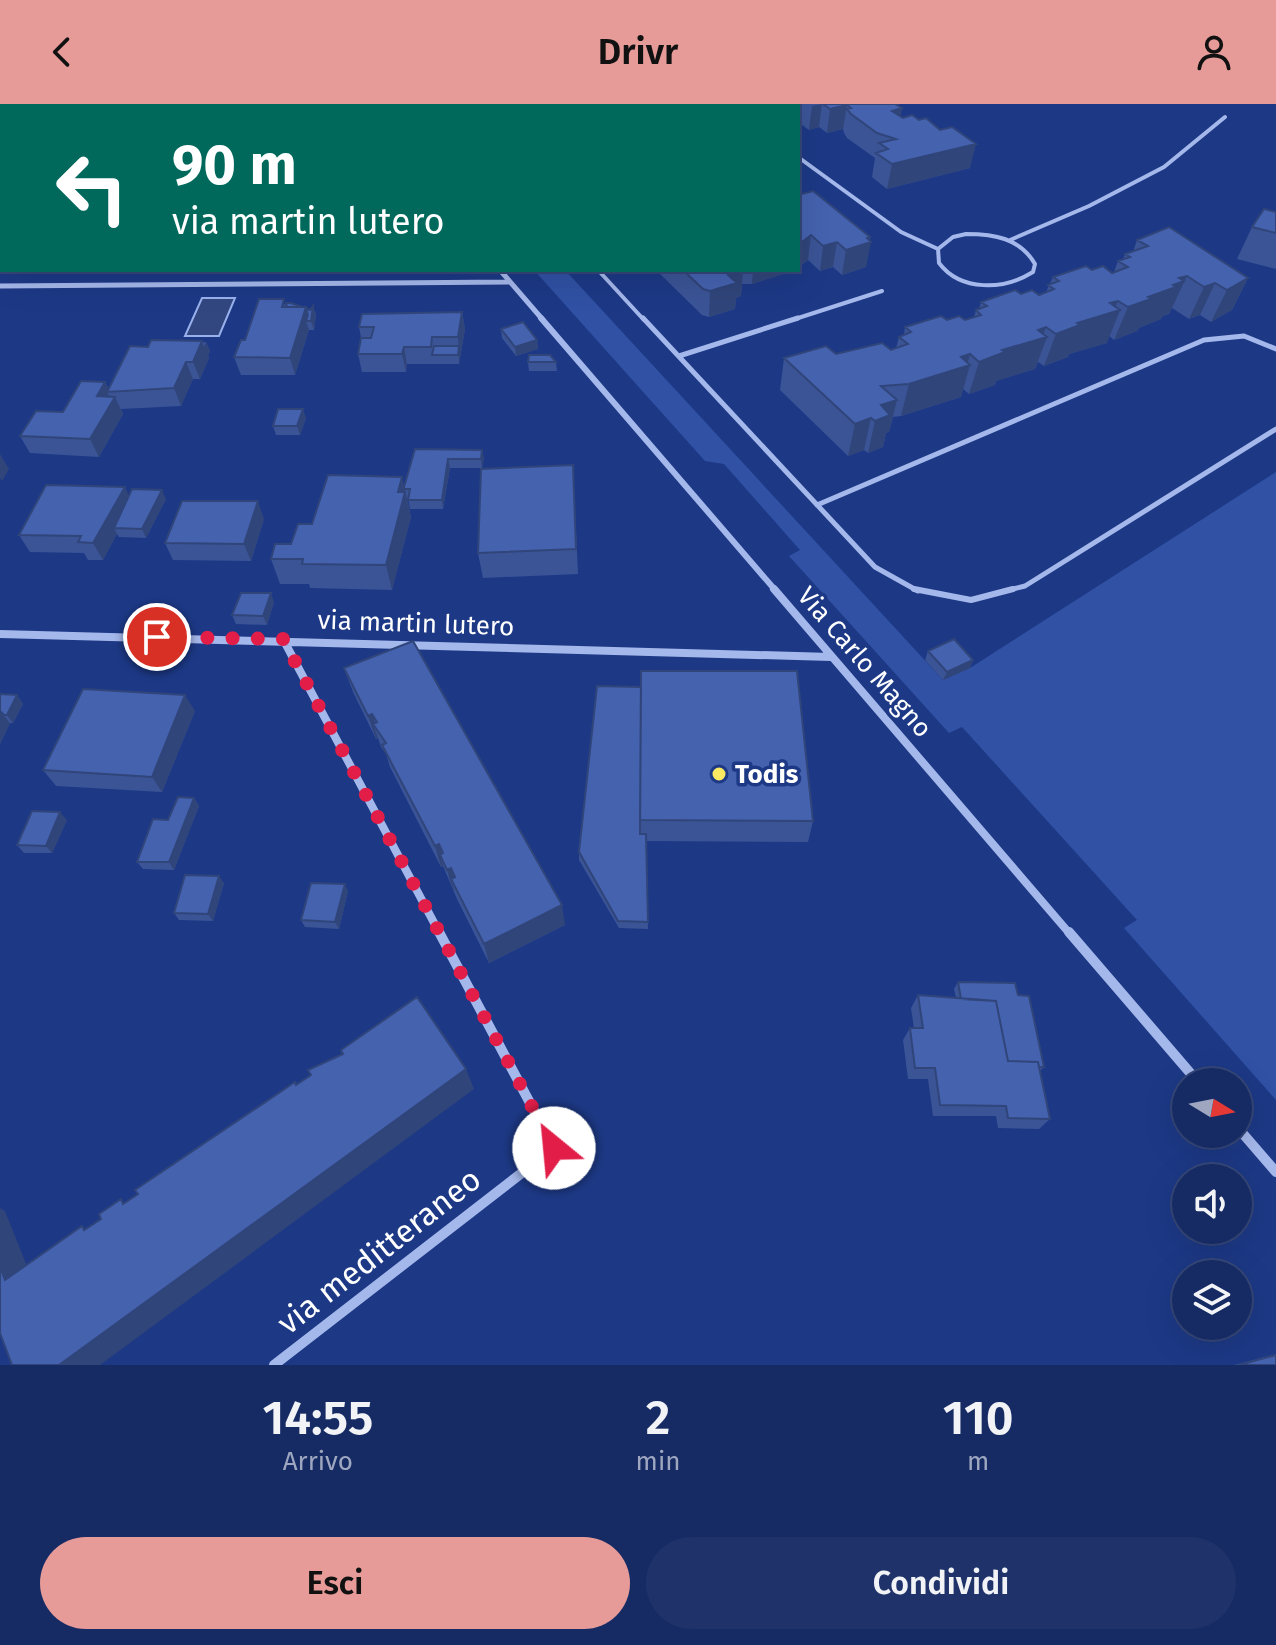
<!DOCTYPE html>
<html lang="it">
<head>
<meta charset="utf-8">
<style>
	body { margin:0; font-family:"Fira Sans",sans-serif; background:#1f336a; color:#f1f3f6; height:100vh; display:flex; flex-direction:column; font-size:30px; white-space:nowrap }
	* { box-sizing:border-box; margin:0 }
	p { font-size:26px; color:#9ea7bf }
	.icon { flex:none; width:44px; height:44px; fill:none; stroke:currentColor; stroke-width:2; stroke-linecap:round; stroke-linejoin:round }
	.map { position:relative; height:1261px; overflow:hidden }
	.panel { display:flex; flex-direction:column; background:#162b64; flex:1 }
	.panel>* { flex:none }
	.hud { position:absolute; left:0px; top:0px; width:800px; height:168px; box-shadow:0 8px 32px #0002,0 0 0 2px #354778; background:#00695c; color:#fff; overflow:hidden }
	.needle { width:52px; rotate:100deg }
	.controls { position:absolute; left:1172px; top:964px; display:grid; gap:16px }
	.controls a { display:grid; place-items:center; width:80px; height:80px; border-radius:50%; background:#162b64; box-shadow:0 8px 32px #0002,0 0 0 2px #354778; font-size:40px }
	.pin { position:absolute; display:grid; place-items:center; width:68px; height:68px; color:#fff; margin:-34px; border:4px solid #fff; border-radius:50%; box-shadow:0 2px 8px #0007 }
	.me { position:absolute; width:88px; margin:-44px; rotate:332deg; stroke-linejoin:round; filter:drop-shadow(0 0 6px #0008) }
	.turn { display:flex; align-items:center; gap:28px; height:168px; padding:0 40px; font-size:36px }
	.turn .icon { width:104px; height:104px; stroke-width:2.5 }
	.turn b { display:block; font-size:56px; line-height:68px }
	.eta { display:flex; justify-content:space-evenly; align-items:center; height:136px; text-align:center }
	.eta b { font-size:48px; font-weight:600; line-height:56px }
	.primary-button { display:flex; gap:16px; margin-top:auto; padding:16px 40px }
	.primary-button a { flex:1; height:92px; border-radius:48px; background:#e69b98; color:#111; font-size:32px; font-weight:600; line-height:92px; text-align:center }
	.primary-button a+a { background:#1f336a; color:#f1f3f6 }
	header { display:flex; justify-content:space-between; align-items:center; height:104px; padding:0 40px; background:#e69b98; color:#111; font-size:36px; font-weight:600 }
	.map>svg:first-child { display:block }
</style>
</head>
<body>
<header><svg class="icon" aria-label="back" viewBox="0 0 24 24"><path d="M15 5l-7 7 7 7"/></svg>Drivr<svg class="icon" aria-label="person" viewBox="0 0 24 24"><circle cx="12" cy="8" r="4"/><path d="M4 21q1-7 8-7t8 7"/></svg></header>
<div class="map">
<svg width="1276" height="1261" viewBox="0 0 1276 1261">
	<rect width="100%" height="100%" fill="#1d3986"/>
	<path fill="#3051a4" d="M534,166h31l378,410 27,-12 306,-196v628l-152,-172 13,-8 -175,-193 -13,6 -160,-177 11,-6 -76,-86 -19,-3z"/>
	<path fill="#324780" stroke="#98b1ed" stroke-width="2" d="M202,194h33l-16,38h-34z"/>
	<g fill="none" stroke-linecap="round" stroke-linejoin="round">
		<path stroke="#a5b8eb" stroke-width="4" d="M726,0l3,2
			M661,2l8,-2
			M798,53l103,75 37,17
			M966,130c28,0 54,4 69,30l-2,8c-29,18 -72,20 -94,-9l-1,-14 15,-12z
			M1010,136l79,-34 75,-39 61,-50
			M598,166l46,50
			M792,216l90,-29"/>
		<path stroke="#a5b8eb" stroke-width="5" d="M643,214l232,249 43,24
			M679,252l119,-38
			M817,401l387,-165 40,-4 32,13
			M1005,487l20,-5 251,-157"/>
		<path stroke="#a5b8eb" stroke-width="6" d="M914,485l57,11 42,-11"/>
		<path stroke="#a5b8eb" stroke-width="5" d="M500,166l43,50
			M0,182l510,-4"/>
		<path stroke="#a5b8eb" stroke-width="6" d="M541,214l235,273"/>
		<path stroke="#a5b8eb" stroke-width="8" d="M774,485l296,345
			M0,530l831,23
			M283,535l157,295"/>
		<path stroke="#a5b8eb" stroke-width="10" d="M1069,828l129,150
			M1238,1024l38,44
			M274,1261l280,-217 -115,-216"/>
	</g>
	<path fill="#3b5496" d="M486,0h51l1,2h-50z
		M797,0h102v2l3,2 -2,8 70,52 -83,21 -15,-12 3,-19 -28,-20 -3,-5 -1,-4 -16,4 -8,-6 -10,3 -11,-8v-16h-1z
		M2,38v39l-2,-4v-34z
		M798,91l72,42 -4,30 -24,8 -9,-8 -13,4 -12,-11 -10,8z
		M1276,108v57l-39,-10 15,-32z
		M0,120l2,1v25l-2,-1z
		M1137,136l111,38 -16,32 -21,12 -11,-7 -11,4 -17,-11 -3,6 -6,2 -2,3 -22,9 -2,3 -23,9 -5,-4 -2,7 -38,11 -1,3 -24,9 -6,-4 -3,7 -39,12 -1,4 -26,9 -6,-5 -2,8 -60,19 -8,1 -4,15 -3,1 -3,14 -15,6 -4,-3 -16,6 -68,-66 4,-32 107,-8 5,-2 3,-11 5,-2 1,-8 42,-7h18l9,-3 2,-7 3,-1 2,-7 40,-8 18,1 7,-3 7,-15 39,-7 22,2 4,-11 5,-2 2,-5 8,-2z
		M33,166h30l-3,4h-25z
		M656,166h140l-44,14h-10l-1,12 -5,2 -1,11 -26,8 -7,-2z
		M286,199l24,7 3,-4 3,9 -2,15h-5l-14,45h-54l-7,-18 11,-17z
		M462,208l3,17 -6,35h-52l-1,8h-44l-4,-18 3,-16 -2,-11z
		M501,225l36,11 1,9 -22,7 -14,-18z
		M206,238l4,9 -2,5 1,2 -9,21h-7l-12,27 -60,3 2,5 -24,43 -69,-4 -10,-17 43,-24 42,-30 4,8 39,-43z
		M528,258h28l1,9h-28z
		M306,314l-6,17h-24l-3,-9z
		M415,345l69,9 -2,10h-32l-7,41h-33l-2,-11h-1l4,19 -19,73 -82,-2 -1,-4h-29l-9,-25 20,-15 21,-20 92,-37z
		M573,361l5,109 -95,4 -5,-25z
		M129,392l37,3 -20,39 -27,-1 -2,-3 -14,26h-15l-4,-7 -54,-1 -11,-17z
		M264,415l-13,42 -78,-1 -8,-17z
		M274,498l-7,23 -31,-1 -4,-9z
		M928,547l45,9 -3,8 -27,12 -18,-20z
		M344,564l221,257 -76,38 -32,-64 -14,-33 -2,1 -51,-100 -4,-13 -5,-7 -3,-9 -2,1 -23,-47z
		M597,582l216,135 -5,21 -162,-1 2,88 -29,-1 -40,-68v-8z
		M0,590l17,1 6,9 -10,19h-3l-10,21z
		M195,607l-33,81 -106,-6 -13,-16z
		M194,694l5,8 -25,64 -31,-1 -6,-7 31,-42z
		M67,716l-15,33h-28l-7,-8z
		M224,779l-11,38 -34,-1 -5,-7z
		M348,787l-9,38 -34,-2 -4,-7z
		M958,878l60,13 26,72 -4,4 10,48 -11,10 -41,-1 -2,-12h-63l-5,-37h-20l-5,-39 7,-12h4l-3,-20 7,-13 38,3 -2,-9z
		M1276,1250v11h-42z"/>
	<path fill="#30457a" d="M502,0h35l1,2h-36z
		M822,0l-3,23 -10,3 3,-24z
		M893,0h6l-1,5 4,-1 -5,24 -9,3z
		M847,1l-4,24 -16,4 3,-24z
		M2,7v21l-2,1v-21z
		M976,40l-6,24 -83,21 5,-25z
		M811,131l-3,25 -10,8v-23z
		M870,133l-1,5h2l-5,25 -24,8 4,-25z
		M837,138l-4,25 -13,4 3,-25z
		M753,166h43l-44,14z
		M743,167l-2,25 -5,2 -1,11 -26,8 1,-26 18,-16z
		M1187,172l-18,38 -6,2 -2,3 -22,9 -2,3 -23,9 14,-33 51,-29z
		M1248,174l-16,32 -21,12 16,-32z
		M1215,179l-15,32 -11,4 15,-32z
		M1118,197l-5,11 7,-2 -13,33 -38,11 -1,3 -24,9 12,-32 54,-31z
		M313,202l3,9 -2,15 -3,-9z
		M306,203l4,14h-4l3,9 -14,45 -5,-17z
		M462,208l3,17 -6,35 -1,-27z
		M1046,223l-4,11 5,-1 -12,32 -39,12 -1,4 -26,9 10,-32 59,-32z
		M537,236l1,9 -22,7 -1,-9z
		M202,237l2,6 2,-5 4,9 -2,5 1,2 -9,21 -7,-17z
		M404,243l3,17 -1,8 -4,-18z
		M970,250l-3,12 3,-1 -9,32 -60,19 8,-32 52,-27z
		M186,258l7,17 -12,27 -7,-18z
		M105,278l5,10h-3l5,9 3,-4 8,17 -24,43 -9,-18 7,-43z
		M897,296l-8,32 -3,1 -3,14 -15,6 7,-32 6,-16z
		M303,305l3,9 -6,17 -3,-9z
		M871,314l-7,32 -16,6 7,-32z
		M482,346l2,8 -2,10 -1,-9z
		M0,350l9,15 -7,12 -2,-3z
		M448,355l2,9 -7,41 -1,-9z
		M402,373l9,40 -19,73 -6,-25z
		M125,383l8,17 -19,24 3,6 -14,26 -10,-17z
		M162,386l4,9 -20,39 -4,-9z
		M258,397l6,18 -13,42 -7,-17z
		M271,489l3,9 -7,23 -4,-9z
		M973,556l-3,8 -27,12 4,-8z
		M17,591l6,9 -10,19 -6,-8z
		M185,591l10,16 -33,81 -10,-15z
		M0,607l10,12 -10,21z
		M372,610l6,17 -5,-7 5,14 -2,1 -8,-23z
		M194,694l5,8 -25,64 -5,-8z
		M60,708l7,8 -15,33 -6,-7z
		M439,740l6,21 -5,-10 3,11 -2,1 -6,-21z
		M451,764l6,21 -6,-10 3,11h-1l-6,-20z
		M219,772l5,7 -11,38 -5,-7z
		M345,780l3,7 -9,38 -4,-7z
		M562,801l3,20 -76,38 -5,-19z
		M466,965l8,20 -374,276h-41z
		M0,1104l5,3 32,80 -32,-11 -5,-13z"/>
	<path fill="#4562af" stroke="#30457a" stroke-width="2" d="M257,0h52l-1,2h-52z
		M311,0h21v2h-21z
		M823,0h72l7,4 -10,3 11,7 9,-3 7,5 7,-2 14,12 12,-3 24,17 -84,20 -16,-11 12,-4 -9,-6 17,-4 -19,-6 -26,-19 -4,-5 4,-1 -4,-3 -17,4z
		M2,38v15l-2,-1v-13z
		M813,87l57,46 -3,1 4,4 -25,8 -9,-8 -14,4 -12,-11 -13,10v-50z
		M2,105v16l-2,-1v-14z
		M1264,105l12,3v21l-24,-6z
		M1169,123l79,51 -21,12 -12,-7 -11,4 -17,-11 -8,2 5,3 -11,4 3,2 -28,10 3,2 -23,8 -10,-6 -8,2 10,7 -43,13 3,2 -24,9 -10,-7 -8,3 9,7 -45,13 3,2 -26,10 -9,-8 -9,3 9,8 -61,19 -28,2 16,14 -16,5 9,10 -15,6 -4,-3 -16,6 -71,-66 42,-12 10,8 46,-11 9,7 17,-6 -9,-7 12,-5 -6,-5 36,-11 6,4 12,-4 6,4 16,-5 -5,-5 11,-4 -6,-4 34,-12 6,4 11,-4 7,5 15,-6 -6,-4 11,-4 -6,-4 33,-11 6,4 11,-4 9,7 16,-6 -10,-6 12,-4 -5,-3 23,-8 -11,-6z
		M683,166h59l1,1 -15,4 9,8 -27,8 -7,-2z
		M259,195h25l-2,8h24l-16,51 -56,-1 7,-17h4z
		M286,199h5l11,4h-15z
		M313,202l-2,15h-5l2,-6 -2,-7 4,2z
		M462,208l-4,25h-26l-1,10h-27l-2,7h-44l3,-16h10l3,-11h-15l3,-13z
		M523,218l14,18 -22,7 -14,-18z
		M151,236l51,1 -9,21h-7l-12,26 -67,4 23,-46 18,1z
		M434,242h25l-1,9h-26z
		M529,251h21l6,7h-28z
		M81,277l24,1 -8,14 18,1 -25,42 -70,-3 16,-25 27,1z
		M278,305h25l-6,17h-24z
		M415,345l67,1 -1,9h-33l-6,41h-34l2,-11h-6v-2z
		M573,361l3,84 -98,4 3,-84z
		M328,371l74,2 -4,15h7l-19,73 -84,-1 1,-5h-32l4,-15h16l7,-20h14z
		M46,381l79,2 -32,56 -15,-1 3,-6 -62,-1z
		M132,385l30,1 -20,39 -28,-1z
		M182,397h76l-14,43 -79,-1z
		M241,489h30l-8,23 -31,-1z
		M954,535l19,21 -26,12 -19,-21z
		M413,537l149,264 -78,39 -33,-65 4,-2 -4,-9 -4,2 -7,-15 3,-2 -4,-9 -4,2 -53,-101 4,-2 -13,-19 4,-2 -5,-8 -4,2 -24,-48z
		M641,567h156l16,150 -173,-1z
		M597,582l44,1 -1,147h6l2,88 -30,-1 -39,-69z
		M83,585l102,6 -33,82 -109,-7z
		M0,590l17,1 -10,20h-3l-4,-4z
		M178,693l16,1 -25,64h-32l16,-43 15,1z
		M32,707l28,1 -14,34 -29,-1z
		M185,771l34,1 -11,38 -34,-1z
		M311,779l34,1 -10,38 -34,-2z
		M958,878l57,1 3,12 11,1 15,71h-5l-1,-5 -30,-1 -12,-60 -35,-2z
		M918,891l78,6 12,60 30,1 12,57 -42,-1 -2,-12 -66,-1 -5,-37h-20l-5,-40h13z
		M417,893l49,72 -407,296h-47l-12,-32v-66l5,13 77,-54 2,4 17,-11 -2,-5 22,-15 2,5 15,-10 -3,-4 160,-108 1,3 15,-10 -3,-5 35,-16 -2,-4z
		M1276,1251v10h-37z"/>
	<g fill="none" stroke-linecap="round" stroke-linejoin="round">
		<path stroke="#e11d48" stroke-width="14" stroke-dasharray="0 25.2" d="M157,533l126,2 271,509"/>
	</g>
	<circle fill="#fbe963" stroke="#1d3986" stroke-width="3" cx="719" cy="670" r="8"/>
	<g text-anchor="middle" stroke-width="7" stroke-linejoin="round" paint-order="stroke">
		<g font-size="26" fill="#fff" stroke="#1d3986">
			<text transform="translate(416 519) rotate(2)" y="9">via martin lutero</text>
			<text transform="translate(865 558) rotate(49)" y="9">Via Carlo Magno</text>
		</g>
		<g font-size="26" font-weight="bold" fill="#fff" stroke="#1d3986" text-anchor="start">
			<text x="735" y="679">Todis</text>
		</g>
		<g font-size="32" fill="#fff" stroke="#1d3986">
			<text transform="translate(379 1147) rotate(-38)" y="11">via meditteraneo</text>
		</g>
	</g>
</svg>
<div class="controls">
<a><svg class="needle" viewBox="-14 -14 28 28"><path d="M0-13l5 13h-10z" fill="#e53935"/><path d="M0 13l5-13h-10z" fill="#9ea7bf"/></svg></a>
<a><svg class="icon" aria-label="sound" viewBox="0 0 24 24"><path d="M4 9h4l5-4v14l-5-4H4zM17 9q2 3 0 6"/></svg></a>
<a><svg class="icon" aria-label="layers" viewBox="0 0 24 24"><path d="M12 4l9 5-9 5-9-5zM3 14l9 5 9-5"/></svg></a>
</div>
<div class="pin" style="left:157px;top:533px;background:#d93025"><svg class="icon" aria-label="arrive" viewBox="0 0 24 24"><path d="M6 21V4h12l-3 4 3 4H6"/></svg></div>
<svg class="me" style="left:554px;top:1044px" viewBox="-20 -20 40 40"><circle r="19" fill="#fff"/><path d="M0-13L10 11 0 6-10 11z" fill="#e11d48"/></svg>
<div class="hud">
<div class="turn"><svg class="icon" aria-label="left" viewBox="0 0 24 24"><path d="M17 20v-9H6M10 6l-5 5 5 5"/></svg><div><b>90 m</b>via martin lutero</div></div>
</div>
</div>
<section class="panel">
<div class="eta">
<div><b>14:55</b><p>Arrivo</p></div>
<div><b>2</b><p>min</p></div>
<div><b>110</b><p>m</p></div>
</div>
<div class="primary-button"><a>Esci</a><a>Condividi</a></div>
</section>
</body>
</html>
